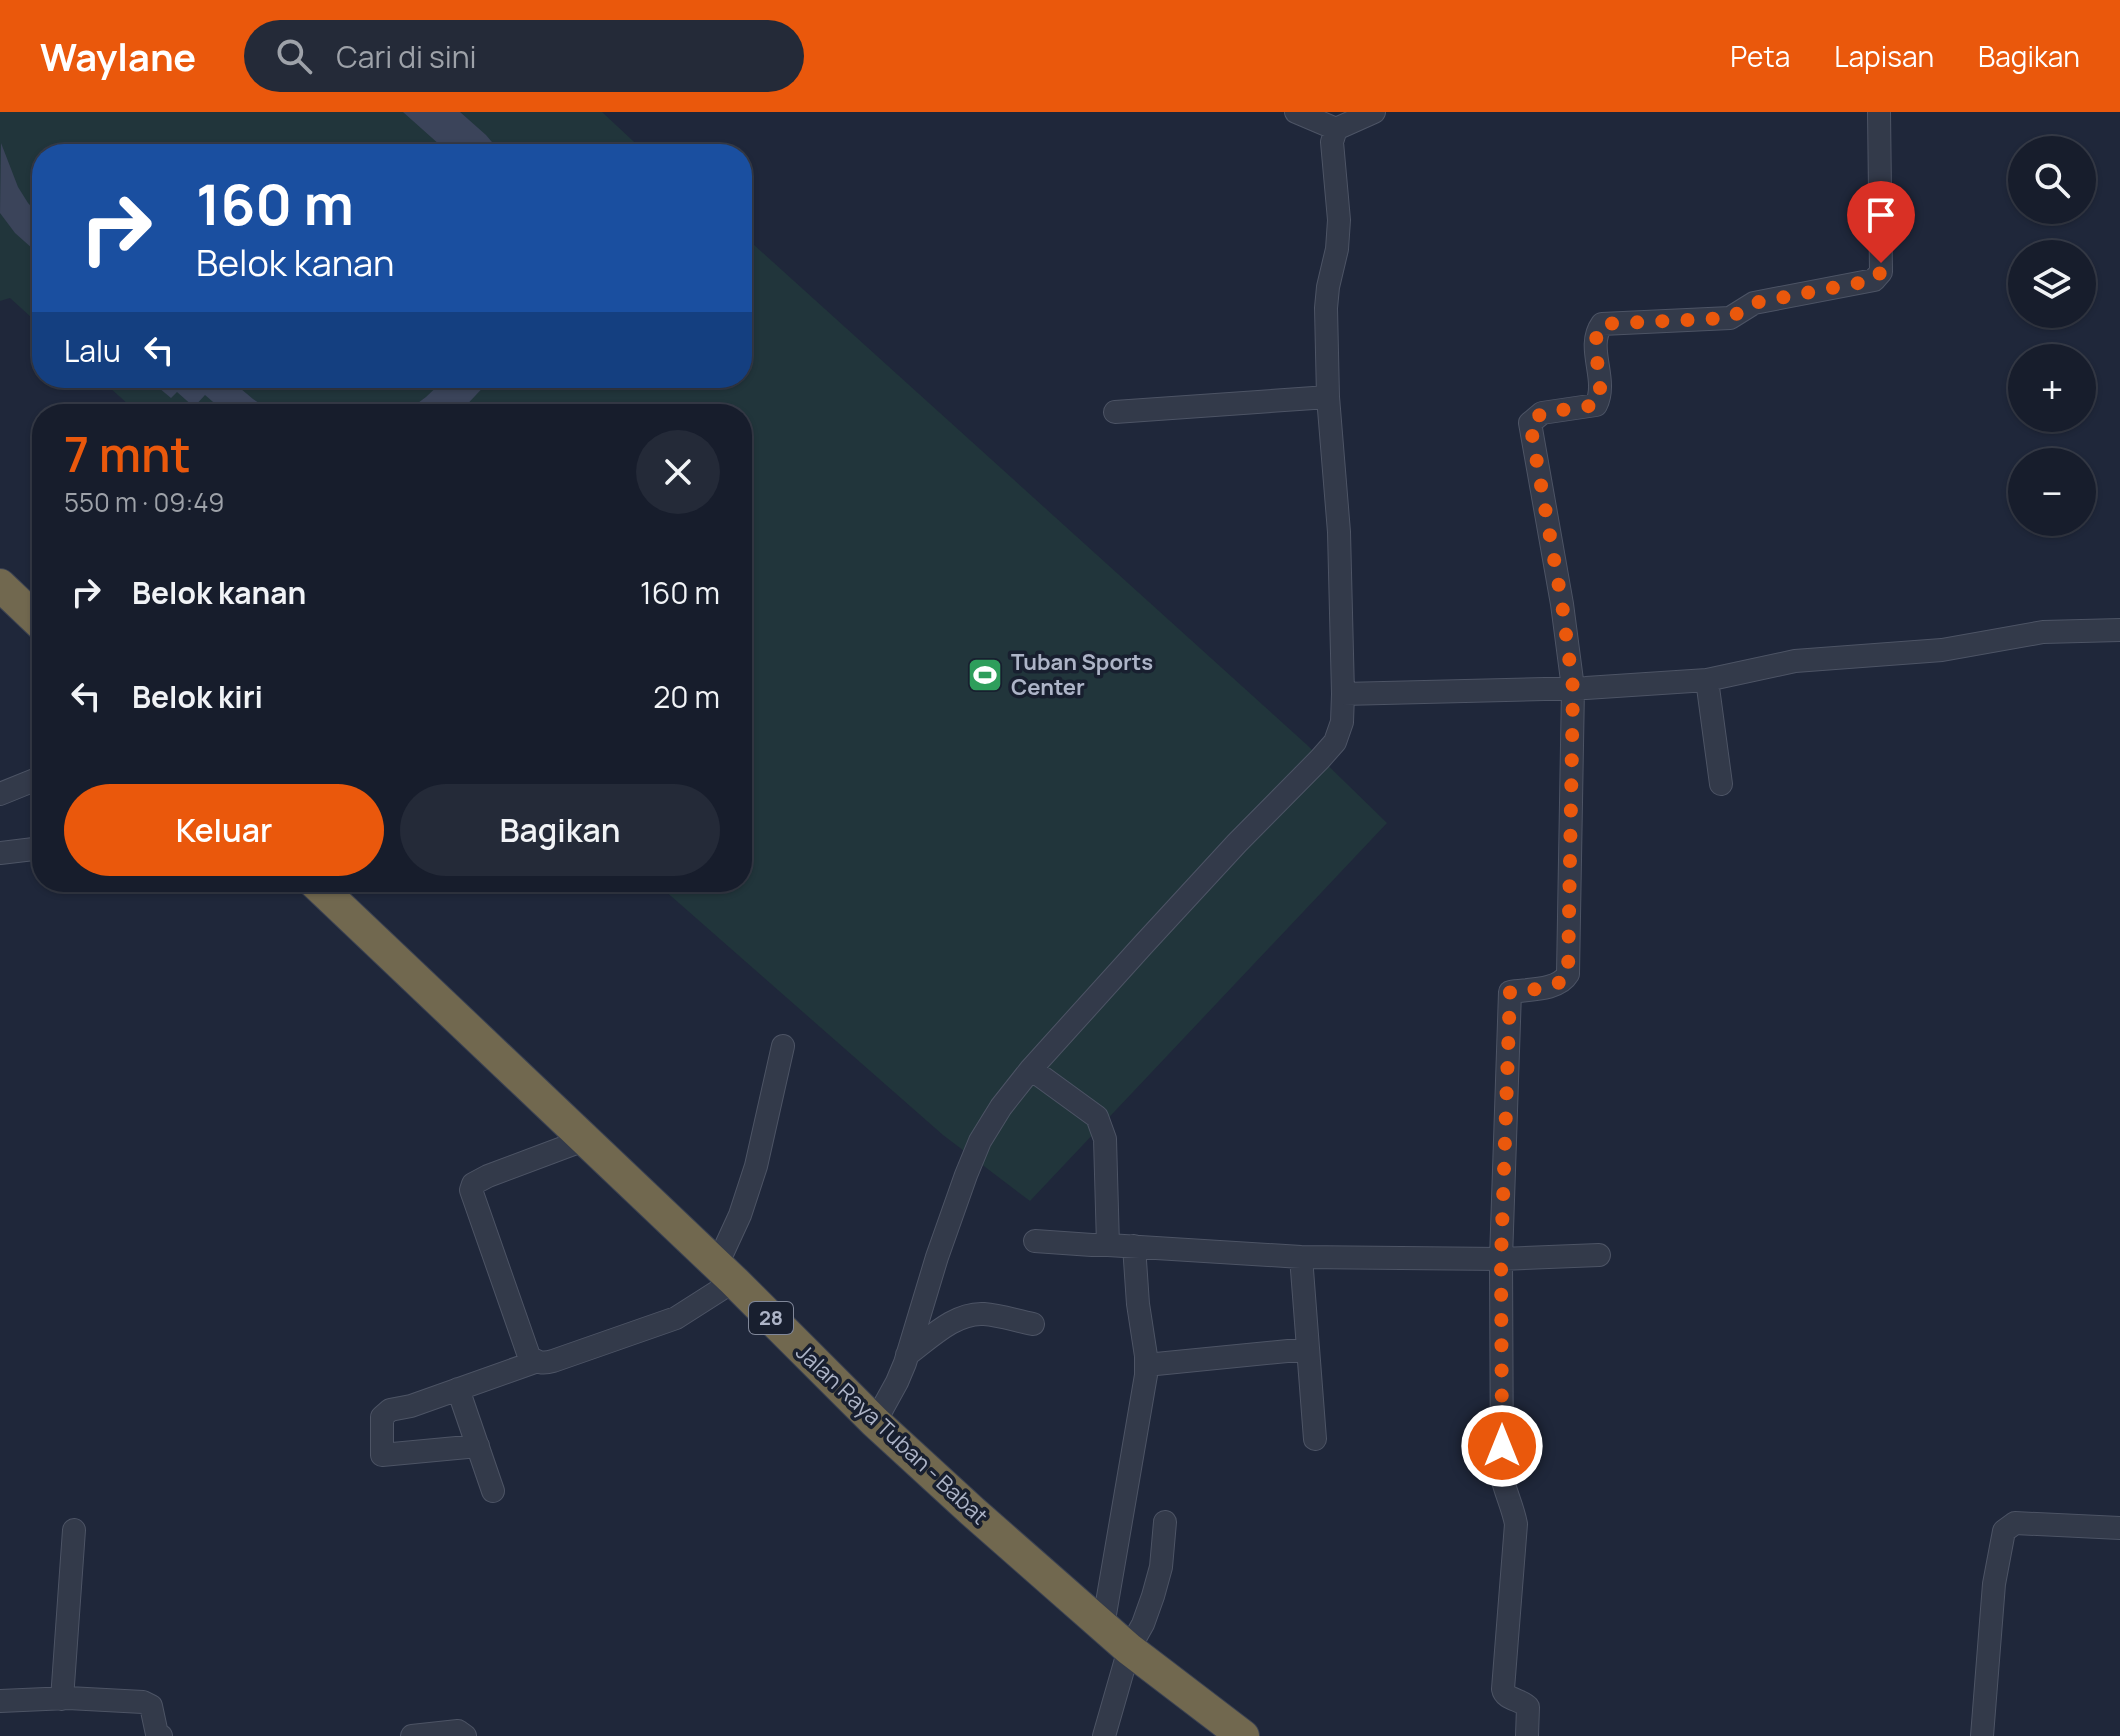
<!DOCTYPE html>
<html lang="id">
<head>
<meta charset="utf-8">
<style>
	body { margin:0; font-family:Manrope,sans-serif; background:#242a38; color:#f1f3f6; height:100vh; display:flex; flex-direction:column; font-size:30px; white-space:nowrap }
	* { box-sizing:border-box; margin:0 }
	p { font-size:26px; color:#9ea2a9 }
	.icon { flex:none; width:44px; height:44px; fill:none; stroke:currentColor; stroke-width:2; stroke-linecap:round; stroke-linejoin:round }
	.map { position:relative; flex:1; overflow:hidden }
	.sheet { position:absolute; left:32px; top:292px; width:720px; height:488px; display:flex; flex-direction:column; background:#171d2c; border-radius:32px; box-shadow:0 2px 6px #0004,0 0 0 2px #363b48 }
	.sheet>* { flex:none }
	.top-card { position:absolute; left:32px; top:32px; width:720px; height:244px; border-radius:32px; box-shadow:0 2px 6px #0004,0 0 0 2px #363b48; background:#1a4fa0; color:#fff; overflow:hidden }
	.fabs { position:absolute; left:2008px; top:24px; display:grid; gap:16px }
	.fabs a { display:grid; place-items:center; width:88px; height:88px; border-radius:50%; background:#171d2c; box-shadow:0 2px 6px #0004,0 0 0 2px #363b48; font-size:40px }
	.pin { position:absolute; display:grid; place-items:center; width:68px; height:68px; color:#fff; margin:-82px -34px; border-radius:50% 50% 50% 0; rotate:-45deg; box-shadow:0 0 8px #0007 }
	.pin .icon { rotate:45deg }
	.me { position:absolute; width:88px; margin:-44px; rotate:0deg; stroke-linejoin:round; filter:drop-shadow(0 0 6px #0008) }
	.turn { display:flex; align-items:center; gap:28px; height:168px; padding:0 32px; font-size:36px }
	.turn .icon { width:104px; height:104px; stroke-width:2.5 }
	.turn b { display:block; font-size:56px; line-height:68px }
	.then { display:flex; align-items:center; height:76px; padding:0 32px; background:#0003; gap:16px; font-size:30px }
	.round { display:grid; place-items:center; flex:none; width:84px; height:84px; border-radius:42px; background:#242a38 }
	.overview { display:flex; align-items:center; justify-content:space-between; height:136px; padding:0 32px }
	h1 { font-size:48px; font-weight:600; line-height:60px; color:#ea580c }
	.primary-button { display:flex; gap:16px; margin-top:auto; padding:16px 32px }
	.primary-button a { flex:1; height:92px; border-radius:48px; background:#ea580c; color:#fff; font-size:32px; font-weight:600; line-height:92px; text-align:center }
	.primary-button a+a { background:#242a38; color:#f1f3f6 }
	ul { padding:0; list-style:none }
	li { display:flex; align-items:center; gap:24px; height:104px; padding:0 32px }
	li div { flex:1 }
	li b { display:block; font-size:30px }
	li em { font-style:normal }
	header { display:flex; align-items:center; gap:48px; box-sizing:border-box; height:112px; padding:0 40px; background:#ea580c; color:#fff }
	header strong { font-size:38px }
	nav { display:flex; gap:44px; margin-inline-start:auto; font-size:28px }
	.search { width:560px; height:72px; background:#242a38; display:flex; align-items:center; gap:20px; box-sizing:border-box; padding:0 28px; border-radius:44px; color:#9ea2a9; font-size:30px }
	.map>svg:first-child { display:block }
</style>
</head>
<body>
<header>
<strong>Waylane</strong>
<div class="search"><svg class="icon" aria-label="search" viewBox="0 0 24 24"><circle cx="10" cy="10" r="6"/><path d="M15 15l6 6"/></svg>Cari di sini</div>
<nav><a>Peta</a><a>Lapisan</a><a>Bagikan</a></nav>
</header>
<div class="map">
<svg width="2120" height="1624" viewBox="0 0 2120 1624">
	<rect width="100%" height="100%" fill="#1f273a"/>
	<path fill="#21353b" d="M0,0h602l45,42h-605v173l-32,-29 -10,3z
		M742,122l564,510 81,79 -357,378 -87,-66 -288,-253h87v-468h-603l-40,-36h643z"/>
	<path fill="#3b445a" d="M403,0h57l26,23 16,19h-52z
		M1,31l17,44 10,16 14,15v39l-27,-24 -15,-20z
		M147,266h81l25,21 23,15h-49l-22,-19 -11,12 -17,-15 -6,6z
		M446,266h46l-34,36h-55l23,-17z"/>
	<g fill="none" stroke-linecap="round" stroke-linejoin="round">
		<g stroke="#4d5465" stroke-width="24">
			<path id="minor" d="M1296,0l40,17
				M1115,300l213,-15
				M1707,568l14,104
				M1343,582l243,-6 121,-8 88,-19 147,-11 101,-18 77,-2
				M0,682l42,-17
				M0,741l42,-5
				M1031,957l66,48 8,22 3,106 193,12 200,2 98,-4
				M584,1028l-96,36 -15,8 -2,6 58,166c8,7 14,8 24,5l123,-43 58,-37
				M1035,1129l57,4h16
				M1301,1145l14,182
				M717,1153l23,-50 16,-49 27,-120
				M907,1243c22,-16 48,-43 77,-41 16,1 33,7 49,10
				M1146,1253l162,-16
				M458,1277l35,102
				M875,1310l22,-40 8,-19 32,-106 29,-82 14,-34 21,-34 30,-38 112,-124 94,-102 83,-84 15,-17 7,-20 1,-28 -4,-162 -11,-135 -2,-89 2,-21 9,-38 2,-29 -7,-78 4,-13 38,-17
				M478,1334l-96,9v-38l8,-7 21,-4 124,-44
				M1103,1514l43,-251v-19l-8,-52 -4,-58
				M62,1587l12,-169
				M0,1589l68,-3 75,4 8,4 6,28 4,2
				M412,1624l46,-5 7,5
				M1104,1624l25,-87 14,-25 10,-28 8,-29 4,-45
				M1527,1624l1,-29c-7,-8 -23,-7 -25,-18l13,-165c-3,-16 -10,-30 -14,-47l-1,-218 9,-267c18,-3 48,-1 58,-18l5,-286 -11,-84 -32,-181 12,-10 54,-8c13,-26 -11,-57 6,-81l128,-6 24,-15 120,-23 7,-8 -2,-160
				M1982,1624l12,-152 10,-53 11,-8 105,5"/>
		</g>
		<g stroke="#3a4152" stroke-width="34">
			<path id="highway" d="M0,473l42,40
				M314,770l420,399 141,141 97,89 157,138 114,87"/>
		</g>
		<use href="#minor" stroke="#333a4a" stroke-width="22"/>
		<use href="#highway" stroke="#71684f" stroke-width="32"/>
	</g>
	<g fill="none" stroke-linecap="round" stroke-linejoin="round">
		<path stroke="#ea580c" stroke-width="14" stroke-dasharray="0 25.2" d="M1502,1334l-1,-187 9,-267c18,-3 48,-1 58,-18l5,-286 -11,-84 -32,-181 12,-10 54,-8c13,-26 -11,-57 6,-81l128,-6 24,-15 120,-23 7,-8v-9"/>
	</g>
	<defs>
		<g id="stadium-square" transform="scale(1.8)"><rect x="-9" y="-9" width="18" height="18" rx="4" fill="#2e9e5b" stroke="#181f2f"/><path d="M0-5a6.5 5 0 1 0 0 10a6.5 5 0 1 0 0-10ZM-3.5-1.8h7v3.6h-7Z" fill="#fff"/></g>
	</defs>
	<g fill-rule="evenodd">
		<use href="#stadium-square" x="985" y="563"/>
	</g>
	<g text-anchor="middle" stroke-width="7" stroke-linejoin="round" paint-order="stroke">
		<rect fill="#181f2f" stroke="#808799" stroke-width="2" x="749" y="1190" width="44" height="32" rx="6"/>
		<g font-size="20" font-weight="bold" fill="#adb4c7">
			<text x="771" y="1213">28</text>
		</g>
		<g font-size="22" font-weight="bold" fill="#adb4c7" stroke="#181f2f" text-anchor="start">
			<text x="1011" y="558">Tuban Sports<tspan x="1011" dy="25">Center</tspan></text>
		</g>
		<g font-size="22" fill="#adb4c7" stroke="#181f2f">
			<text transform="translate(892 1322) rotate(43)" y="8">Jalan Raya Tuban - Babat</text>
		</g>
	</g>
</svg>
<div class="fabs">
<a><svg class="icon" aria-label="search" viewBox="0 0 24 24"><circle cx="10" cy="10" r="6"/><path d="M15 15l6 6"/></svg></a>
<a><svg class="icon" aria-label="layers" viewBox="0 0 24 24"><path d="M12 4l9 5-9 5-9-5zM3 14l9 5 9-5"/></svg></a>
<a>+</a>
<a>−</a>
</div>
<div class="pin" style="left:1881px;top:151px;background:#d93025"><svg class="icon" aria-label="arrive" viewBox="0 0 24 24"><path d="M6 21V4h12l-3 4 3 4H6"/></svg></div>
<svg class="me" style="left:1502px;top:1334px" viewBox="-20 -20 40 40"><circle r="17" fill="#ea580c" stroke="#fff" stroke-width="3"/><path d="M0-11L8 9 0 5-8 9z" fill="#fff"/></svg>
<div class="top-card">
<div class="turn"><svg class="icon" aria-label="right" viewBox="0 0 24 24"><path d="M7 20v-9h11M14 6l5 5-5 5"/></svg><div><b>160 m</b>Belok kanan</div></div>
<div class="then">Lalu<svg class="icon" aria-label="left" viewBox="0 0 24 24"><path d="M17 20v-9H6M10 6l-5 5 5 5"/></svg></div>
</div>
<section class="sheet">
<div class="overview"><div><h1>7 mnt</h1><p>550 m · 09:49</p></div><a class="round"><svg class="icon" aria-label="close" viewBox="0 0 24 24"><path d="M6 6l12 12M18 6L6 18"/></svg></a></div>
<ul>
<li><svg class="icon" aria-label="right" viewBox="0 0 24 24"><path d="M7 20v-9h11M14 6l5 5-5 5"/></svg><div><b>Belok kanan</b></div><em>160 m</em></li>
<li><svg class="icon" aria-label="left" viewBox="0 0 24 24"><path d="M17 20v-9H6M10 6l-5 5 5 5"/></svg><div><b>Belok kiri</b></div><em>20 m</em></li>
</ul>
<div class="primary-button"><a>Keluar</a><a>Bagikan</a></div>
</section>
</div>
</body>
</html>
